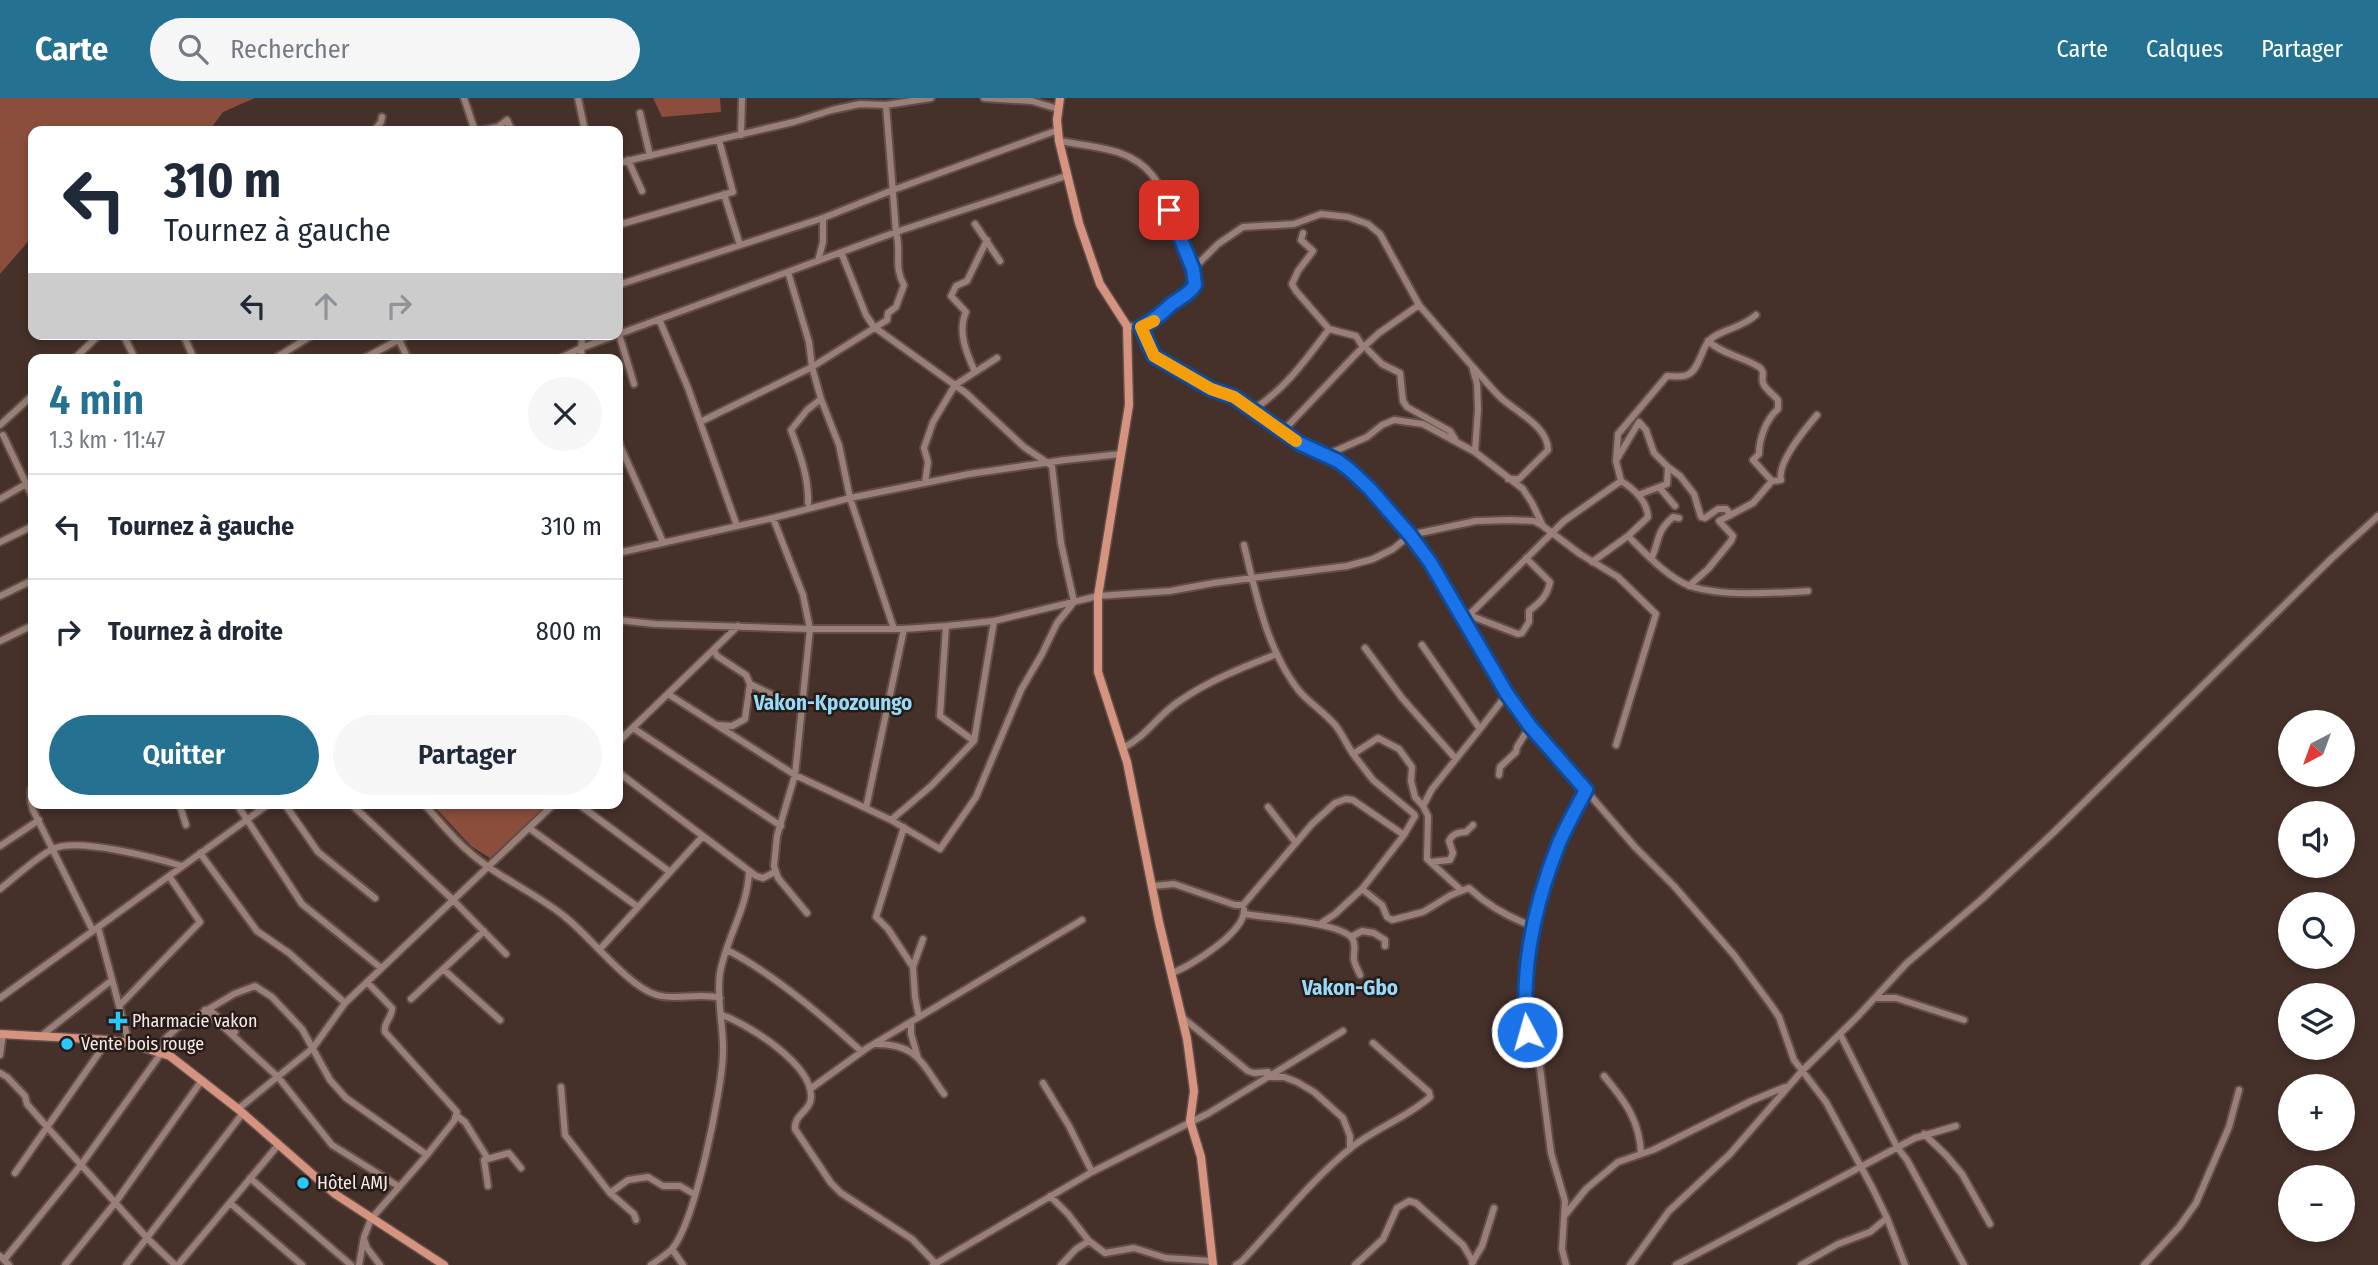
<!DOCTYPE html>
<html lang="fr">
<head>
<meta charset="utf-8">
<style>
	body { margin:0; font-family:"Fira Sans Condensed",sans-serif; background:#f6f6f7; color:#1f2937; height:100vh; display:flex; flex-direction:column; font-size:26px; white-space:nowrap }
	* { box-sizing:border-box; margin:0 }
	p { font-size:23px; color:#747a83 }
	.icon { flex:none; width:38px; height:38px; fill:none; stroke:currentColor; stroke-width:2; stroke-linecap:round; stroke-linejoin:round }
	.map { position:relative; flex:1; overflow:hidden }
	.panel { position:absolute; left:28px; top:256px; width:595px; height:455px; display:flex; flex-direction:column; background:#fff; border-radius:14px; box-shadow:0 4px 10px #0003 }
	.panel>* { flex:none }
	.banner { position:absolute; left:28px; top:28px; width:595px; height:214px; border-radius:14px; box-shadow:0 4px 10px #0003; background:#fff; color:#1f2937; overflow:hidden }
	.needle { width:46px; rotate:221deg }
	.tools { position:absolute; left:2278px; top:612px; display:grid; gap:14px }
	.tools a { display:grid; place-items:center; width:77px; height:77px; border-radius:50%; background:#fff; box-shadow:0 4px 10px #0003; font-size:35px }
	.pin { position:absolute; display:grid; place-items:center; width:60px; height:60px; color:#fff; margin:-30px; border-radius:14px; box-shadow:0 4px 10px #0006 }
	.me { position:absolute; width:77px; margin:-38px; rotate:354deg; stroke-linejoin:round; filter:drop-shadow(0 0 5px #0008) }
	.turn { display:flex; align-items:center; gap:24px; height:147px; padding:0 21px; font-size:32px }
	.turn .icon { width:91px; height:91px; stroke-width:2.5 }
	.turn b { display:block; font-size:49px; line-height:60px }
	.lanes { display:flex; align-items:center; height:66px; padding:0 21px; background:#0003; justify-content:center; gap:35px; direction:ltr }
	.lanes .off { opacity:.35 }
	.round { display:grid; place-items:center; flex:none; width:74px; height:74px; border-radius:37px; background:#f6f6f7 }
	.overview { display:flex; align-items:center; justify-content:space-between; height:119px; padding:0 21px }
	h1 { font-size:42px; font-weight:600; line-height:52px; color:#247191 }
	.primary-button { display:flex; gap:14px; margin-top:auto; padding:14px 21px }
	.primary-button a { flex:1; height:80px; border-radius:42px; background:#247191; color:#fff; font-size:28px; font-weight:600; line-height:80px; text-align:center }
	.primary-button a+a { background:#f6f6f7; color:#1f2937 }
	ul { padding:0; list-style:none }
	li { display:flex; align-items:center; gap:21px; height:105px; padding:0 21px; border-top:2px solid #e0e1e3 }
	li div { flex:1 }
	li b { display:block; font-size:26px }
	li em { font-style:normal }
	header { display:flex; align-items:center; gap:42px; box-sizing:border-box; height:98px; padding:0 35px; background:#247191; color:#fff }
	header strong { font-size:33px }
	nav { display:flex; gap:38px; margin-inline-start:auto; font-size:24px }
	.search { width:490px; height:63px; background:#f6f6f7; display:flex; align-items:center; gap:18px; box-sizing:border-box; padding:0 24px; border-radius:38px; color:#747a83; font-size:26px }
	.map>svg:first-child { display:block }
</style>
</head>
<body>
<header>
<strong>Carte</strong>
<div class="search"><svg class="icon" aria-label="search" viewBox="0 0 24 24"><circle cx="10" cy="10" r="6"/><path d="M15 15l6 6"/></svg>Rechercher</div>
<nav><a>Carte</a><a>Calques</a><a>Partager</a></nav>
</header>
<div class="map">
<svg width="2378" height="1167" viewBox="0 0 2378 1167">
	<rect width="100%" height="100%" fill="#46302a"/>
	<path fill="#8b4e3d" d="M0,0h255l-32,14 -14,19h-176v105l-33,38z
		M653,0h67l1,14 -59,5z
		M431,705h110l4,4 -55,51 -19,-12z"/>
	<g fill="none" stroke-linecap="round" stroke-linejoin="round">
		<g stroke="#614e49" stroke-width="10">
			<path id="minor" d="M464,0l11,33
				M578,0l7,33
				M984,0l48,3 26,8
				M640,15l10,43
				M374,33l7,-9 1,-5
				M479,33l19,-4 9,-7 5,11
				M741,37l1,-37
				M1059,43c32,6 71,6 93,34 11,13 16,32 23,48 8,21 17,40 20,61 -6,10 -13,13 -22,19 -13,11 -15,16 -32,24
				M628,62l14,31
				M618,65l176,-41 38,-12 28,-6 26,1 45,-7
				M724,96l16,51
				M975,126l25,37
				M618,127l115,-33 -14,-52
				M1303,135l-2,7 12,11 -15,20 -6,13 4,7 33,38 27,7 7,11
				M818,163l5,-19v-24
				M1193,171l25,-25 25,-17 51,-3 27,-10 27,3 20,7 12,10 39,71 53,61 5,18 1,25 -3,43
				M618,187l205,-67 70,-28 165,-60
				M659,221l29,69 49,138
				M1127,228l14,1 13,29 57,33 23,7 65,47 39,18 32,28 40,46 20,27 77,132 23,32 105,121 39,39 60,69 37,50 8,12 15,43 32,42 47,87 14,29 18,47
				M123,236l12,25
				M183,236l11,25
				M619,236l15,50
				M399,242l9,19
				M1708,243c14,13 35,16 51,26 7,5 2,9 4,16 2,6 11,12 15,17v9c-12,10 -19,30 -19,45l-6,6 19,21
				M1368,252l14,14 18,9 3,28 4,6 43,24 5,8
				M74,261l26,-25
				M274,261l40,-25
				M363,261l46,-25
				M559,261l22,-11 315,-116 170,-56
				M582,261l-1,-11 2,-14
				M1473,269c9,10 18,21 27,30 16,15 48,29 48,53l-29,29h-11
				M975,274c-8,-18 -18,-40 -9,-60l-15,-16 5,-10 11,-5 20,-41
				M821,301l18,46 11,53 44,131
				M1252,312c32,-19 55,-52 77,-81
				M700,324l112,-55 -3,-25 -21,-70
				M0,327l33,-30
				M1282,334l75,-79 22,-20 40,-28
				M3,337l30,63
				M618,343l45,101
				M1326,357l41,-18 15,-12 12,-5 29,4 52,28 48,37 9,14 10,21
				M1617,361l22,-37 7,8 8,23 14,14 -1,17 -8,3
				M1668,369l12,9 14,18 7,23 4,1 13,-9h8l5,6
				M1621,383c13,8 26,20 27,36l-20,19
				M925,385l3,-21 -4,-14 9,-26 22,-37 42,-27
				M1638,397l21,-8 16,19
				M0,401l33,-19
				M808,405c1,-25 -8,-49 -17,-73l16,-20 14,-11 -9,-32 75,-47 1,-7 8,-6 8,-22c-11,-19 -2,-32 -8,-53l-10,-127
				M773,420l30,77 7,34 -15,146 -18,61 -3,30 4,12 29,35
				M0,444l33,-16
				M1244,447c12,49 23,106 56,147 11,12 25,21 36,34 6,8 11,19 17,28l25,-16 21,11 13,18 -1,14 4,16 8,9 5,10 -1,43 34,31
				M618,455l155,-35 77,-20 119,-24 96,-14 56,-6
				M1652,459c8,-17 3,-24 21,-40l6,1
				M1592,464l36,-26c16,16 40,42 62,50 33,11 84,7 118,5
				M1689,488l19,-17 23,-28 2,-5 -14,-15 34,-18 19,-22 9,-1c-4,-17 24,-51 36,-65
				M0,498l33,-16
				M1469,517l49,19 4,-1 7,-11v-11c11,-9 18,-14 21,-29l-24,-24
				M618,522l37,4 155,5h94l42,-3 48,-5 104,-25 72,-5 44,-8 133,-17 26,-7 20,-10 17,-14 66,-14 34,-1 24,1 9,5 37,28 38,23 38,37 -40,131
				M1464,522l100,-99 57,-40 -5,-20 2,-27 49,-58c7,0 16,2 22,-2 10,-6 12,-23 19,-32 9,-12 35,-14 48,-27
				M946,528l-6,90 34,25
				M0,543l33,-16
				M1422,547l58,84 27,-35
				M1365,550l37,50 54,61 -24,30 -9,17
				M714,552l3,6 29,19 4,9 52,25
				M668,596l127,81 96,45 49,29 36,-52 45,-107 21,-36 15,-31 17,-21 -13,-59 -9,-77 -28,-19 -58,-54 -92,-66 -8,-12 -25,-63
				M718,627l14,1 13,-7 5,-35
				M633,630l148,98
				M618,644l120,-116
				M1123,650c25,-13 33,-31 55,-46 30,-21 65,-35 99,-48
				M1456,661l24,-30
				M618,674l138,104 7,2 12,-6
				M1499,677l1,-8 16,-15 1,-5 13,-21
				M31,692v12l2,8 60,121
				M179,705l7,22
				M236,705l66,101 79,64
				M284,705l34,49 57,46
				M350,705l103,97 53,54
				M423,705c15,16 28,33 44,47 28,26 67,42 97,66 25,19 64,71 93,79 20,6 42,-3 63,3
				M577,705l93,69
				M1268,709l28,36
				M866,710l38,-179
				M891,722l40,-34 43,-45 20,-120
				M904,729l-28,90 12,12 25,38 2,30 4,20
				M529,730l109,79
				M0,748l39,-26
				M200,755l57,78 32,22 56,50
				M1430,764l20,-2 3,-7 -4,-12c3,-7 9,-9 17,-9l7,-7
				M1152,788l22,-2 61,21h8l69,-81 23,-21 11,-4 7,1 51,35 11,-19 -1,-2 -41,-34 -20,-26
				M0,791c13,-10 39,-34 53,-40 24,-12 103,9 129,17
				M1362,791l42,-54
				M1245,816c21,4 94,8 107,24 5,7 1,15 2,22 1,5 4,10 6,15
				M1320,826l15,-10 27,-25 20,16 5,12 5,3 31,-8 28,-17 18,-7c19,18 39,29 63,38l-8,51 -1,21 4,34 13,36 11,85 14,48 -3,48 4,16
				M1532,828l28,-85 26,-51
				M98,829l31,116
				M1351,839l11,-6 12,2 11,7v6
				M600,851l102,-112
				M727,852c47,24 96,66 135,102
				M913,869l10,-28
				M443,871l57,51
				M1172,875c19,-7 73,-41 72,-63
				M0,900l270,-195
				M1875,900h21l68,22
				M411,901l73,-68
				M119,908l81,-84 -31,-46
				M205,912l73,67 54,68 66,41
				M212,914l23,20
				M722,917c27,10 90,49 89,82 0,14 -17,17 -16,32l36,54 10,10 71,46 25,26
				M1183,920l65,53 6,2 14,-1 1,5h15l13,5 17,10 29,26 7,18v13
				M911,924v12l7,24
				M1840,936l57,113 10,13 57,105
				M41,938l71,-56
				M876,946c42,0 46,20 68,50
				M0,957l3,-21
				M0,975l7,4 18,19 2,8 20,23 101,112 27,26
				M1604,978c21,25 36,45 37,78
				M1043,985l26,43 23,46
				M561,989l4,48 45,58 24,21 2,6
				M810,991l57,-41 215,-128
				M238,1011l75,-61 32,-45 210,-200
				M457,1018l8,6 23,37
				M1924,1036l22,21 16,19 28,50
				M15,1075l93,-133
				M250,1080l101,87
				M488,1088l-4,-26 25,-7 12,15
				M610,1095l18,-13 20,-3 15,9h17l14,8
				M1050,1098l18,18 21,27 16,12 29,-5 32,10 46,3
				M230,1105l72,62
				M1565,1117l21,-26 32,-27 35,-12 98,-49 34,-14
				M364,1141l3,9 13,17
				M672,1151l11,16
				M0,1158l9,9
				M4,1162l77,-95 81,-113 4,-14 11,-10 57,-34 21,-8 17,11 30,32 28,51 16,18 81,57
				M1472,1165l10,-17 12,-38
				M65,1167l50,-62 87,-123
				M126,1167l117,-152
				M178,1167l101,-121
				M359,1167l5,-28 7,-18 56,-64 27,-34 3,-9 -72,-80c-2,-10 8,-15 7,-24l-25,-26
				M651,1167c7,-5 15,-10 21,-16 23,-27 50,-158 51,-196 1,-26 -7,-54 -3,-80 6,-35 28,-65 29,-102
				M933,1167l159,-93 117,-59 134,-82
				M1061,1167l15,-16 13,-8
				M1236,1167l6,-4c36,-38 69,-81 110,-114 24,-19 56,-30 78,-50l-1,-5 -56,-49
				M1355,1167l28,-26 14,-31 12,-7 7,2 47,42 10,17
				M1630,1167l39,-54 61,-57 72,-83 56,-55 49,-53 75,-64 71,-66 278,-274 47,-43
				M1676,1167l239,-127 41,-12
				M1801,1167l37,-21 32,-12 17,-14
				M2144,1167l35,-38 17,-24 33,-76 10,-37"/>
		</g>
		<g stroke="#614e49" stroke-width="11">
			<path id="major" d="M1060,0l-3,22 2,21 20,82 21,61 27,42 2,79 -31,191v76l29,90 32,160 28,117 7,52 -4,30 11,36 12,108
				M0,936l108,6 21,3 41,13 68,53 97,85 109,71"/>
		</g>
		<use href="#minor" stroke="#9a7f78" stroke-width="6"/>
		<use href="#major" stroke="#d59380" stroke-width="8"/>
	</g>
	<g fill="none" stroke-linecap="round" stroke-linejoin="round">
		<g stroke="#114b97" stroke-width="18">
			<path id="route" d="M1169,112l24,59 2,16c-6,9 -13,12 -22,18 -13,11 -16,16 -32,24l13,29 57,33 23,8 65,46 39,18 12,9 20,19 40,46 20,27 77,132 23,32 56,64c-9,17 -19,35 -27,53 -24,60 -39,123 -32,189"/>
		</g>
		<use href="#route" stroke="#1a73e8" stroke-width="12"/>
		<path stroke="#f59e0b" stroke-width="12" d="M1154,223l-13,6 13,29 57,33 23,8 62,44"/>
	</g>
	<g fill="#29c8ff" stroke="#251b18" stroke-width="2.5">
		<path d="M114.5 912.5h7v7h7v7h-7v7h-7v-7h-7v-7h7z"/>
		<circle cx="67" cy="946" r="7"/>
		<circle cx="303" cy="1085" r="7"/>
	</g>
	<g text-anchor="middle" stroke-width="5" stroke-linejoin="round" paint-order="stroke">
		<g font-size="18" fill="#f8e9e5" stroke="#251b18" text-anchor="start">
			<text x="132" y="929">Pharmacie vakon</text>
			<text x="81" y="952">Vente bois rouge</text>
			<text x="317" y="1091">Hôtel AMJ</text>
		</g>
		<g font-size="21" font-weight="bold" fill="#97dbf9" stroke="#251b18">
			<text x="833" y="612">Vakon-Kpozoungo</text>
			<text x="1350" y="897">Vakon-Gbo</text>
		</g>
	</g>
</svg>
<div class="tools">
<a><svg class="needle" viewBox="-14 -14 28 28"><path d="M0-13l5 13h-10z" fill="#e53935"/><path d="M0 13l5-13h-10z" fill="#747a83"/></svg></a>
<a><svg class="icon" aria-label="sound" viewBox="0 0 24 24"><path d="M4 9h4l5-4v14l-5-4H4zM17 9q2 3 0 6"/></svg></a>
<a><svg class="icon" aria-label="search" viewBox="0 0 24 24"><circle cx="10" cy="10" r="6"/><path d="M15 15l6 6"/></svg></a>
<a><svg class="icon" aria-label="layers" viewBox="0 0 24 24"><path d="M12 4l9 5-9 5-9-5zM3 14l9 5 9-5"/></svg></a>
<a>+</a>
<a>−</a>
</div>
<div class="pin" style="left:1169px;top:112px;background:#d93025"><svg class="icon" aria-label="arrive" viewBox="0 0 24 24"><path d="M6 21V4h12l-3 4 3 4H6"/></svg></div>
<svg class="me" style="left:1527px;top:934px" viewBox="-20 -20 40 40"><circle r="17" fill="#1a73e8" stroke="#fff" stroke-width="3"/><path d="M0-11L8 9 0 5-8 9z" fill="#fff"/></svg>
<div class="banner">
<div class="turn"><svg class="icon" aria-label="left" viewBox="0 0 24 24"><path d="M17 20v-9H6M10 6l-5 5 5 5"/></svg><div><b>310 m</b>Tournez à gauche</div></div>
<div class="lanes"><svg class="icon" aria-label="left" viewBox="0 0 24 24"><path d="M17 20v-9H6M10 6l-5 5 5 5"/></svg><svg class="icon off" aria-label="ahead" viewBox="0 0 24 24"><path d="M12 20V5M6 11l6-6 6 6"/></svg><svg class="icon off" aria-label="right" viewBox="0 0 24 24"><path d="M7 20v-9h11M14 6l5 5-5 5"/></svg></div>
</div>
<section class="panel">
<div class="overview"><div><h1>4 min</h1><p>1.3 km · 11:47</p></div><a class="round"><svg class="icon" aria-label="close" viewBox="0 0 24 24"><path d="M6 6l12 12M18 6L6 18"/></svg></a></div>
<ul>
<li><svg class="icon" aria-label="left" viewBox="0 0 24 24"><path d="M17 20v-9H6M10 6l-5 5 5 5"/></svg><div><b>Tournez à gauche</b></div><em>310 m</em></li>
<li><svg class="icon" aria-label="right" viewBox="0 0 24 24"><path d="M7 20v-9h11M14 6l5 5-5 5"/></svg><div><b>Tournez à droite</b></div><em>800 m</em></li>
</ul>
<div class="primary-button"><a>Quitter</a><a>Partager</a></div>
</section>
</div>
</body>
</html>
